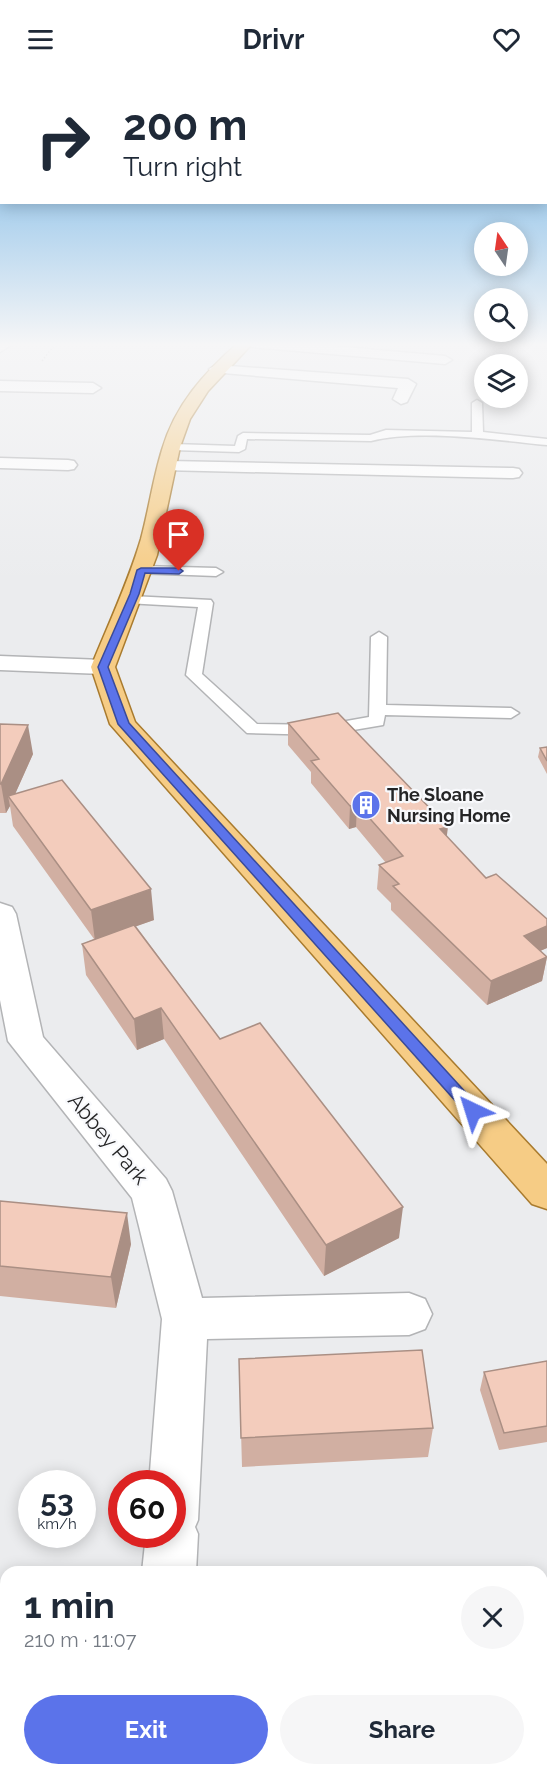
<!DOCTYPE html>
<html lang="en">
<head>
<meta charset="utf-8">
<style>
	body { margin:0; font-family:Raleway,sans-serif; background:#f6f6f7; color:#1f2937; height:100vh; display:flex; flex-direction:column; font-size:22px; white-space:nowrap }
	* { box-sizing:border-box; margin:0 }
	p { font-size:20px; color:#747a83 }
	.icon { flex:none; width:33px; height:33px; fill:none; stroke:currentColor; stroke-width:2; stroke-linecap:round; stroke-linejoin:round }
	.map { position:relative; flex:1; overflow:hidden }
	.details { position:absolute; left:0px; top:1488px; width:548px; height:210px; display:flex; flex-direction:column; background:#fff; border-radius:18px 18px 0 0; box-shadow:0 3px 15px #0003 }
	.details>* { flex:none }
	.guide { position:absolute; left:0px; top:0px; width:548px; height:126px; box-shadow:0 3px 15px #0003; background:#fff; color:#1f2937; overflow:hidden }
	.needle { width:39px; rotate:347deg }
	.tools { position:absolute; left:474px; top:144px; display:grid; gap:12px }
	.tools a { display:grid; place-items:center; width:54px; height:54px; border-radius:50%; background:#fff; box-shadow:0 3px 15px #0003; font-size:30px }
	.speed { position:absolute; left:18px; top:1392px; display:flex; gap:12px; font-size:30px; font-weight:700; text-align:center }
	.speed>* { display:grid; place-content:center; width:78px; height:78px; border-radius:50%; background:#fff; box-shadow:0 3px 15px #0003; line-height:1 }
	.speed small { font-size:15px; font-weight:400 }
	.speed .limit { border:9px solid #d22; background:#fff; color:#111 }
	.pin { position:absolute; display:grid; place-items:center; width:51px; height:51px; color:#fff; margin:-62px -26px; border-radius:50% 50% 50% 0; rotate:-45deg; box-shadow:0 0 6px #0007 }
	.pin .icon { rotate:45deg }
	.me { position:absolute; width:66px; margin:-33px; rotate:319deg; stroke-linejoin:round; filter:drop-shadow(0 0 4px #0008) }
	.turn { display:flex; align-items:center; gap:21px; height:126px; padding:0 24px; font-size:27px }
	.turn .icon { width:78px; height:78px; stroke-width:2.5 }
	.turn b { display:block; font-size:42px; line-height:51px }
	.round { display:grid; place-items:center; flex:none; width:63px; height:63px; border-radius:32px; background:#f6f6f7 }
	.overview { display:flex; align-items:center; justify-content:space-between; height:102px; padding:0 24px }
	h1 { font-size:36px; font-weight:700; line-height:45px }
	.primary-button { display:flex; gap:12px; margin-top:auto; padding:12px 24px }
	.primary-button a { flex:1; height:69px; border-radius:36px; background:#5b73ea; color:#fff; font-size:24px; font-weight:700; line-height:69px; text-align:center }
	.primary-button a+a { background:#f6f6f7; color:#1f2937 }
	header { display:flex; justify-content:space-between; align-items:center; height:78px; padding:0 24px; background:#fff; font-size:27px; font-weight:700 }
	.map>svg:first-child { display:block }
</style>
</head>
<body>
<header><svg class="icon" aria-label="menu" viewBox="0 0 24 24"><path d="M4 6h16M4 12h16M4 18h16"/></svg>Drivr<svg class="icon" aria-label="heart" viewBox="0 0 24 24"><path d="M12 20l-8-8c-3-5 5-10 8-4 3-6 11-1 8 4z"/></svg></header>
<div class="map">
<svg width="547" height="1698" viewBox="0 0 547 1698">
	<rect width="100%" height="100%" fill="#ebecee"/>
	<g fill="none" stroke-linecap="round" stroke-linejoin="round">
		<g stroke="#b3b4b6" stroke-width="3">
			<path id="lane" d="M477,322l5,3 1,29 64,7v6c-51,-5 -128,-16 -176,-4l-124,-2 -2,10 -6,3 -66,-2 -6,-3 6,-3 62,2 3,-10 5,-3 127,2 16,-5 86,2v-29z
				M141,488l75,2 7,4 -7,4 -80,-3 -2,-3z
				M131,518l80,4 2,3 -11,71 55,50 67,1 45,-8 2,-80 8,-5 8,5 -1,68 125,3 8,5 -8,5 -126,-3 -2,10 -59,10 -77,-2 -61,-58 12,-68 -72,-4 -2,-3 2,-3z
				M40,1692h38l-1,6h-38z
				M294,1692h39l2,6h-39z"/>
		</g>
		<g stroke="#b3b4b6" stroke-width="3">
			<path id="street" d="M0,265h14l-14,9z
				M245,265h54l146,13 7,4 -7,4 -193,-17z
				M216,287l192,14 8,5 -9,18 -6,2 -8,-5 5,-11 -187,-16 -2,-3z
				M0,303l93,2 8,5 -8,5 -93,-2z
				M0,380l68,2 6,1 3,4 -3,4 -6,1 -68,-2z
				M168,383l345,7 6,1 3,4 -3,4 -6,1 -351,-8 -3,-4 3,-4z
				M0,578l103,4 9,2 3,5 -3,5 -9,2 -103,-4z
				M0,825l12,4 4,7 27,123 123,142 6,12 30,107 207,-5 16,6 7,15 -7,15 -16,6 -202,4 -9,181 -3,7 3,7 -2,38h-54l4,-38h26v-50h-23l13,-165 -30,-121 -124,-157 -8,-41z
				M547,1616v58l-5,1v-58z
				M0,1644l6,1v47h23l-2,4 -27,2z"/>
		</g>
		<g stroke="#a97b2e" stroke-width="3">
			<path id="primary" d="M238,265h15l-45,48 -18,28 -10,28 -23,108 -42,112 20,55 412,442v45l-15,-5 -422,-480 -19,-57c17,-42 37,-84 50,-128 8,-30 12,-60 21,-89 13,-45 42,-77 76,-107z"/>
		</g>
		<path stroke="#9e9ea0" stroke-width="1.5" stroke-dasharray="1.5 2" stroke-linecap="butt" d="M42,283l14,-18"/>
		<use href="#lane" fill="#fff" fill-rule="evenodd"/>
		<use href="#street" fill="#fff" fill-rule="evenodd"/>
		<use href="#primary" fill="#f6cc85" fill-rule="evenodd"/>
	</g>
	<path fill="#d1afa2" d="M288,645l159,114 39,41 61,41v29l-7,3 7,6 -5,24 -55,24 -96,-95v-7l-14,-14 2,-24 7,-2 -30,-36 -7,2 -38,-46v-11l-23,-27z
		M0,646l33,30 -18,40 139,126 -18,6 84,113 179,199 -75,38 -160,-237 -27,11 -51,-75 -4,-31 12,-5 -81,-113 -3,-20 -4,7h-6z
		M547,669v27l-9,-17 2,-9z
		M0,1123l131,43 -15,64 -116,-12z
		M239,1281l194,69 -5,29 -186,10z
		M547,1283v81l-48,8 -19,-60 4,-18z"/>
	<path fill="#aa8f84" d="M28,647l5,29 -21,47 -4,-5 2,10 -4,7 -5,-29z
		M357,726l-1,23 -7,2 1,-23z
		M448,749l-3,23 -5,-21z
		M151,811l3,31 -59,21 -4,-31z
		M547,848v22l-28,12 5,-24z
		M547,879l-5,24 -55,24 4,-24z
		M161,930l3,31 -27,11 -3,-31z
		M403,1129l-4,31 -75,38 2,-31z
		M127,1135l4,31 -15,64 -5,-31z"/>
	<path fill="#f3ccbc" stroke="#aa8f84" stroke-width="1.5" d="M338,635l110,114 -8,2 46,49 10,-4 51,45v7l-23,10 23,21 -56,24 -98,-95 6,-2 -20,-19 24,-9 -46,-52 -7,2 -39,-45 8,-2 -31,-36z
		M0,646l28,1 -27,59h-1z
		M547,669v14l-7,-13z
		M62,702l89,109 -60,21 -83,-114z
		M134,847l86,114 40,-16 143,184 -77,38 -165,-237 -27,11 -52,-75z
		M0,1123l127,12 -16,64 -111,-11z
		M422,1272l11,78 -192,10 -2,-79z
		M547,1283v65l-43,7 -20,-61z"/>
	<linearGradient id="sky" x2="0" y2="1"><stop stop-color="#63ace3"/><stop offset="0.53" stop-color="#f6f6f7"/><stop offset="1" stop-color="#f6f6f7" stop-opacity="0"/></linearGradient>
	<rect width="547" height="503" fill="url(#sky)"/>
	<path fill="#5b73ea" stroke="#3b4b98" stroke-width="1.5" d="M141,490h38l4,3 -4,3 -34,-1 -6,21 -31,73 21,56 350,384 2,4 -2,4 -6,2 -5,-2 -350,-391 -20,-57 32,-73 7,-24z"/>
	<defs>
		<g id="building-disc" transform="scale(1.5)"><circle r="9.5" fill="#5b73ea" stroke="#f8f9fc"/><path d="M-4-6H4V6H1V3H-1V6H-4ZM-2.5-4.3h1.7v1.8h-1.7ZM.8-4.3h1.7v1.8H.8ZM-2.5-1h1.7V.8h-1.7ZM.8-1h1.7V.8H.8Z" fill="#fff"/></g>
	</defs>
	<g fill-rule="evenodd">
		<use href="#building-disc" x="366" y="727"/>
	</g>
	<g text-anchor="middle" stroke-width="4.5" stroke-linejoin="round" paint-order="stroke">
		<g font-size="18" font-weight="bold" fill="#252526" stroke="#f8f9fc" text-anchor="start">
			<text x="387" y="723">The Sloane<tspan x="387" dy="21">Nursing Home</tspan></text>
		</g>
		<g font-size="21" fill="#252526" stroke="#f8f9fc">
			<text transform="translate(108 1061) rotate(50)" y="7">Abbey Park</text>
		</g>
	</g>
</svg>
<div class="tools">
<a><svg class="needle" viewBox="-14 -14 28 28"><path d="M0-13l5 13h-10z" fill="#e53935"/><path d="M0 13l5-13h-10z" fill="#747a83"/></svg></a>
<a><svg class="icon" aria-label="search" viewBox="0 0 24 24"><circle cx="10" cy="10" r="6"/><path d="M15 15l6 6"/></svg></a>
<a><svg class="icon" aria-label="layers" viewBox="0 0 24 24"><path d="M12 4l9 5-9 5-9-5zM3 14l9 5 9-5"/></svg></a>
</div>
<div class="speed"><div>53<small>km/h</small></div><div class="limit">60</div></div>
<div class="pin" style="left:179px;top:493px;background:#d93025"><svg class="icon" aria-label="arrive" viewBox="0 0 24 24"><path d="M6 21V4h12l-3 4 3 4H6"/></svg></div>
<svg class="me" style="left:473px;top:1033px" viewBox="-20 -20 40 40"><path d="M0-17L14 15 0 8-14 15z" fill="#5b73ea" stroke="#fff" stroke-width="4"/></svg>
<div class="guide">
<div class="turn"><svg class="icon" aria-label="right" viewBox="0 0 24 24"><path d="M7 20v-9h11M14 6l5 5-5 5"/></svg><div><b>200 m</b>Turn right</div></div>
</div>
<section class="details">
<div class="overview"><div><h1>1 min</h1><p>210 m · 11:07</p></div><a class="round"><svg class="icon" aria-label="close" viewBox="0 0 24 24"><path d="M6 6l12 12M18 6L6 18"/></svg></a></div>
<div class="primary-button"><a>Exit</a><a>Share</a></div>
</section>
</div>
</body>
</html>
